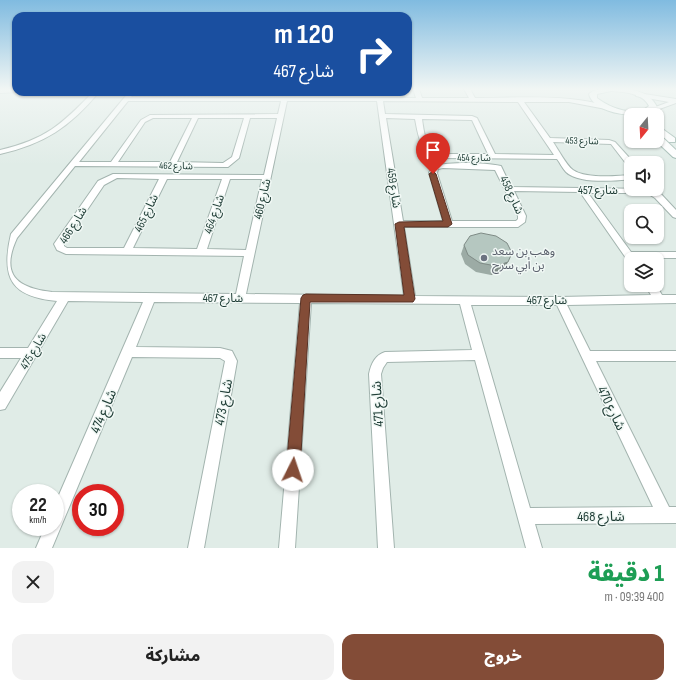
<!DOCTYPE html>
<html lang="ar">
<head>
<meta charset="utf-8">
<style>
	body { margin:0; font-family:"Sofia Sans Condensed","Noto Sans Arabic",sans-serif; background:#f2f2f2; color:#222; direction:rtl; height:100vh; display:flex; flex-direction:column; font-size:15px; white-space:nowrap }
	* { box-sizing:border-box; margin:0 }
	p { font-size:13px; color:#767676 }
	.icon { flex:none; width:22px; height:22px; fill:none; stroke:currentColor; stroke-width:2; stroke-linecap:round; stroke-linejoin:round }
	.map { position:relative; height:548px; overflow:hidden; direction:ltr }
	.drawer { display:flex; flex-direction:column; background:#fff; flex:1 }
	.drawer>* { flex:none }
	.hud { position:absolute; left:12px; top:12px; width:400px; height:84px; border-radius:12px; box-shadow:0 1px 3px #0004; direction:rtl; background:#1a4fa0; color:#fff; overflow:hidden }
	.needle { width:26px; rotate:198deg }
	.fabs { position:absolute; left:624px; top:108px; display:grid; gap:8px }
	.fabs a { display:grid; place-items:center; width:40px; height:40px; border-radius:8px; background:#fff; box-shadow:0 1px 3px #0004; font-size:20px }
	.speed { position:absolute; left:12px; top:484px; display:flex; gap:8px; font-size:20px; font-weight:700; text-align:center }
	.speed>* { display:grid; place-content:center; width:52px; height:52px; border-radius:50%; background:#fff; box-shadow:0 1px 3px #0004; line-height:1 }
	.speed small { font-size:10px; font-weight:400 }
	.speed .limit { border:6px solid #d22; background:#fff; color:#111 }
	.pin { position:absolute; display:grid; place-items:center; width:34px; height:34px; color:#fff; margin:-41px -17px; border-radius:50% 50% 50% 0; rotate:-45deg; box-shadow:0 0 4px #0007 }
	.pin .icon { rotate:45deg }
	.me { position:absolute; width:44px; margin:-22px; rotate:4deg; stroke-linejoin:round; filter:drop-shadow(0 0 3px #0008) }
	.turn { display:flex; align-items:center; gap:14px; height:84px; padding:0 12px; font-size:18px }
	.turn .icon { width:52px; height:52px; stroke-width:2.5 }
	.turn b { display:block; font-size:28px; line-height:34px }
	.round { display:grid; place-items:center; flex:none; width:42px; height:42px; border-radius:12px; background:#f2f2f2 }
	.summary { display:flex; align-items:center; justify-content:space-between; height:68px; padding:0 12px }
	h1 { font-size:24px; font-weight:800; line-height:30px; color:#1e9e55 }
	.cta { display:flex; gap:8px; margin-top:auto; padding:8px 12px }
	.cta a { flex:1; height:46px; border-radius:12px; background:#834c37; color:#fff; font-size:16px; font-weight:800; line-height:46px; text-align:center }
	.cta a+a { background:#f2f2f2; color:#222 }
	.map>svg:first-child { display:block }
</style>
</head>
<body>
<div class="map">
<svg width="676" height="548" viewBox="0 0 676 548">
	<rect width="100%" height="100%" fill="#e0ece7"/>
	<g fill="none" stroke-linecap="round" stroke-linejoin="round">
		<g stroke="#a3b4af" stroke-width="2">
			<path id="street" d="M0,89h16v3h2l-18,1z
				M413,89h6l3,9h47l-5,-9h6l5,9c44,0 90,-4 133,8l1,1 -3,2 -37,-7h-45l26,36 59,2 6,2 19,21h-3v3h-3l-17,-22 -58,-2c5,7 13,23 20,28 13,9 43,6 58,5v4c-16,2 -53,5 -65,-7 -3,-3 -6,-9 -9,-13l-120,-1c-17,-5 -19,-24 -22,-39l-29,-1 17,103h40l-14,-48 3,-7c19,-4 50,-4 69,0l10,21 140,2 10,5 15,16v8l-3,-1 -18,-19 -8,-5h-59l43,59h45v6h-40l-5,1v4l-3,-2 -48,-69 -66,-1 12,25 -1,6 -7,5h-114l11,69 145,1 91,-2 -6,-10h11l6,10h14v8l-109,2 23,46h86v10h-80l73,146h7v16l-141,1 7,24h-16l-51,-188 -88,2 -4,6 -2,6 13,174h-16l-9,-174c2,-10 6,-19 16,-22l87,-2 -12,-46 -149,-1 -16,245h-16l21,-245 -146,-1 -18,45 84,1 12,3 5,10 -33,187h-16l37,-187 -5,-3 -88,-1 -80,191h-16l9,-21h10v-23l88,-202 -75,-1 -63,108 -5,1v-18l21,-34h-21v-10h28l29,-47c-44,-4 -57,-21 -46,-67l118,-142h6l-4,5 285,1zM128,101h153l-3,13 -128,1 -9,5 -30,42h-32zM287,101h90l27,195 -158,-2zM383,101l135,1 36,53 -59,-1 -18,-36 -5,-2 -87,-2zM153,118h39l-22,44h-52l27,-40zM198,118h46l-12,39 -9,6 -46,-1zM250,118h27l-13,57 -151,-1 -15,7 -44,63 3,6 9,4 178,2 -8,38 -184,-2c-35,-4 -52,-17 -35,-54l58,-72 153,1 11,-9zM422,119l50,1 16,34h-50c-13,-7 -14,-22 -16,-35zM443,168l52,2 23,46v3l-2,2h-64l-15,-48 1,-4zM117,178l42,1 -35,69h-57l-3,-2v-2l40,-59zM167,179h55l-25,70 -64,-1zM230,179h32l-16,71 -39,-1zM471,305h86l96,202 -123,1z
				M93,92h6c-29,35 -55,52 -99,62v-4c46,-11 61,-25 93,-58z
				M638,93l38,6v4l-22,8h-4v-2l19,-7 -33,-6v-2z"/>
		</g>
		<g stroke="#9eb8b0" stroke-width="2">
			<path id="secondary" d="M601,89c19,0 46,-3 56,18 -13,15 -64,7 -68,-13l4,-3zM611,91c13,1 32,2 38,15 -14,12 -39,2 -52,-8v-4z
				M657,125l18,13v4h-6l-12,-11z
				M657,135h3l16,15v8l-3,-1 -17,-16z"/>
		</g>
		<use href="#street" fill="#fff" fill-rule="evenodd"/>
		<use href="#secondary" fill="#fff" fill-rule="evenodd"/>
	</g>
	<path fill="#9caba5" d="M464,245l48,8 -9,18 -12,4 -15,-3 -11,-8 -4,-10z"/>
	<path fill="#7f8b86" d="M508,262l-5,9 -12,4 5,-9z"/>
	<path fill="#b5c7c0" stroke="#7f8b86" d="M481,233l15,3 11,7 5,10 -4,9 -12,4 -16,-3 -12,-8 -4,-10 6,-9z"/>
	<linearGradient id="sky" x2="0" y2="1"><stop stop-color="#80bbe0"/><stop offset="0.54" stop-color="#f1f6f4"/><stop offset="1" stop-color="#f1f6f4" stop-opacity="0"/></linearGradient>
	<rect width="676" height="165" fill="url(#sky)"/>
	<path fill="#834c37" stroke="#553124" d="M433,171l3,3 16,50 -4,3h-44l11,72 -2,3h-103l-10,168 -2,5 -5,2 -5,-2 -2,-5 15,-172 2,-3 3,-1 98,1 -9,-71 4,-2 44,-1 -14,-47z"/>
	<circle fill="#6b7280" stroke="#f1f8f5" stroke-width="1.5" cx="484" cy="258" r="4"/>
	<g text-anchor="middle" stroke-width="3" stroke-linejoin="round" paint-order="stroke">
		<g font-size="10" fill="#203e37" stroke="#f1f8f5">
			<text transform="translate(582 140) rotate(1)" y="4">شارع 453</text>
			<text x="474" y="161">شارع 454</text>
			<text transform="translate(176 165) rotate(1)" y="4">شارع 462</text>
		</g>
		<g font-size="12" fill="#203e37" stroke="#f1f8f5">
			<text transform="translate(394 188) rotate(81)" y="4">شارع 459</text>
			<text x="598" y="194">شارع 457</text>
			<text transform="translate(512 195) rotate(65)" y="4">شارع 458</text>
			<text transform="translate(262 199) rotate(-77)" y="4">شارع 460</text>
			<text transform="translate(146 213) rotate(-64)" y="4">شارع 465</text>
			<text transform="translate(214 214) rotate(-71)" y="4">شارع 464</text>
			<text transform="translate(73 225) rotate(-58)" y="4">شارع 466</text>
			<text x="223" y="302">شارع 467</text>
			<text x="547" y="304">شارع 467</text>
			<text transform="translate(33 351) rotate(-59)" y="4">شارع 475</text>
		</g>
		<g font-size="12" fill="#5b616d" stroke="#f1f8f5" text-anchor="start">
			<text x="492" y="255">وهب بن سعد<tspan x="492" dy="14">بن أبي سرح</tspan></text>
		</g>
		<g font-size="14" fill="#203e37" stroke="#f1f8f5">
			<text transform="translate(223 402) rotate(-79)" y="5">شارع 473</text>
			<text transform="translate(377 404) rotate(-93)" y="5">شارع 471</text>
			<text transform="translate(612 408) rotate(64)" y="5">شارع 470</text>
			<text transform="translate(103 411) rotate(-67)" y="5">شارع 474</text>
			<text x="601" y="521">شارع 468</text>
		</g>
	</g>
</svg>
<div class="fabs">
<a><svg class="needle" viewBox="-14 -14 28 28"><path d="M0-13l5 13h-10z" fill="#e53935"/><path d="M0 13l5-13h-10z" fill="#767676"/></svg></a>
<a><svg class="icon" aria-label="sound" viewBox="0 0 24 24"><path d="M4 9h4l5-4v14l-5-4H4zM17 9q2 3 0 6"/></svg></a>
<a><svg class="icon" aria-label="search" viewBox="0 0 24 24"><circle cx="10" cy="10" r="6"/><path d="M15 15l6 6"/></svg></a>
<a><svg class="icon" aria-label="layers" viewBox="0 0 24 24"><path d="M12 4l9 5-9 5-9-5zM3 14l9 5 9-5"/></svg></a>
</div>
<div class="speed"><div>22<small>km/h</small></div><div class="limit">30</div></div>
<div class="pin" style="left:433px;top:174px;background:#d93025"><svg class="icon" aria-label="arrive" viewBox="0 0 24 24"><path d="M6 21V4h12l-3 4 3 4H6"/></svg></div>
<svg class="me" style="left:293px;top:470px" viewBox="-20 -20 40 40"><circle r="19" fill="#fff"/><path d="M0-13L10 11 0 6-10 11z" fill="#834c37"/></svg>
<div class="hud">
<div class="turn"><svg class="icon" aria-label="right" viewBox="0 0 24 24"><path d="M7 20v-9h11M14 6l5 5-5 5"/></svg><div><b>120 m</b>شارع 467</div></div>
</div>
</div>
<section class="drawer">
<div class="summary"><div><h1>1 دقيقة</h1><p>400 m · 09:39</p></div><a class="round"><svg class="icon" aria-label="close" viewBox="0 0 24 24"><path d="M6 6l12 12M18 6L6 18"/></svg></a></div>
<div class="cta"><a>خروج</a><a>مشاركة</a></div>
</section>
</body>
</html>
